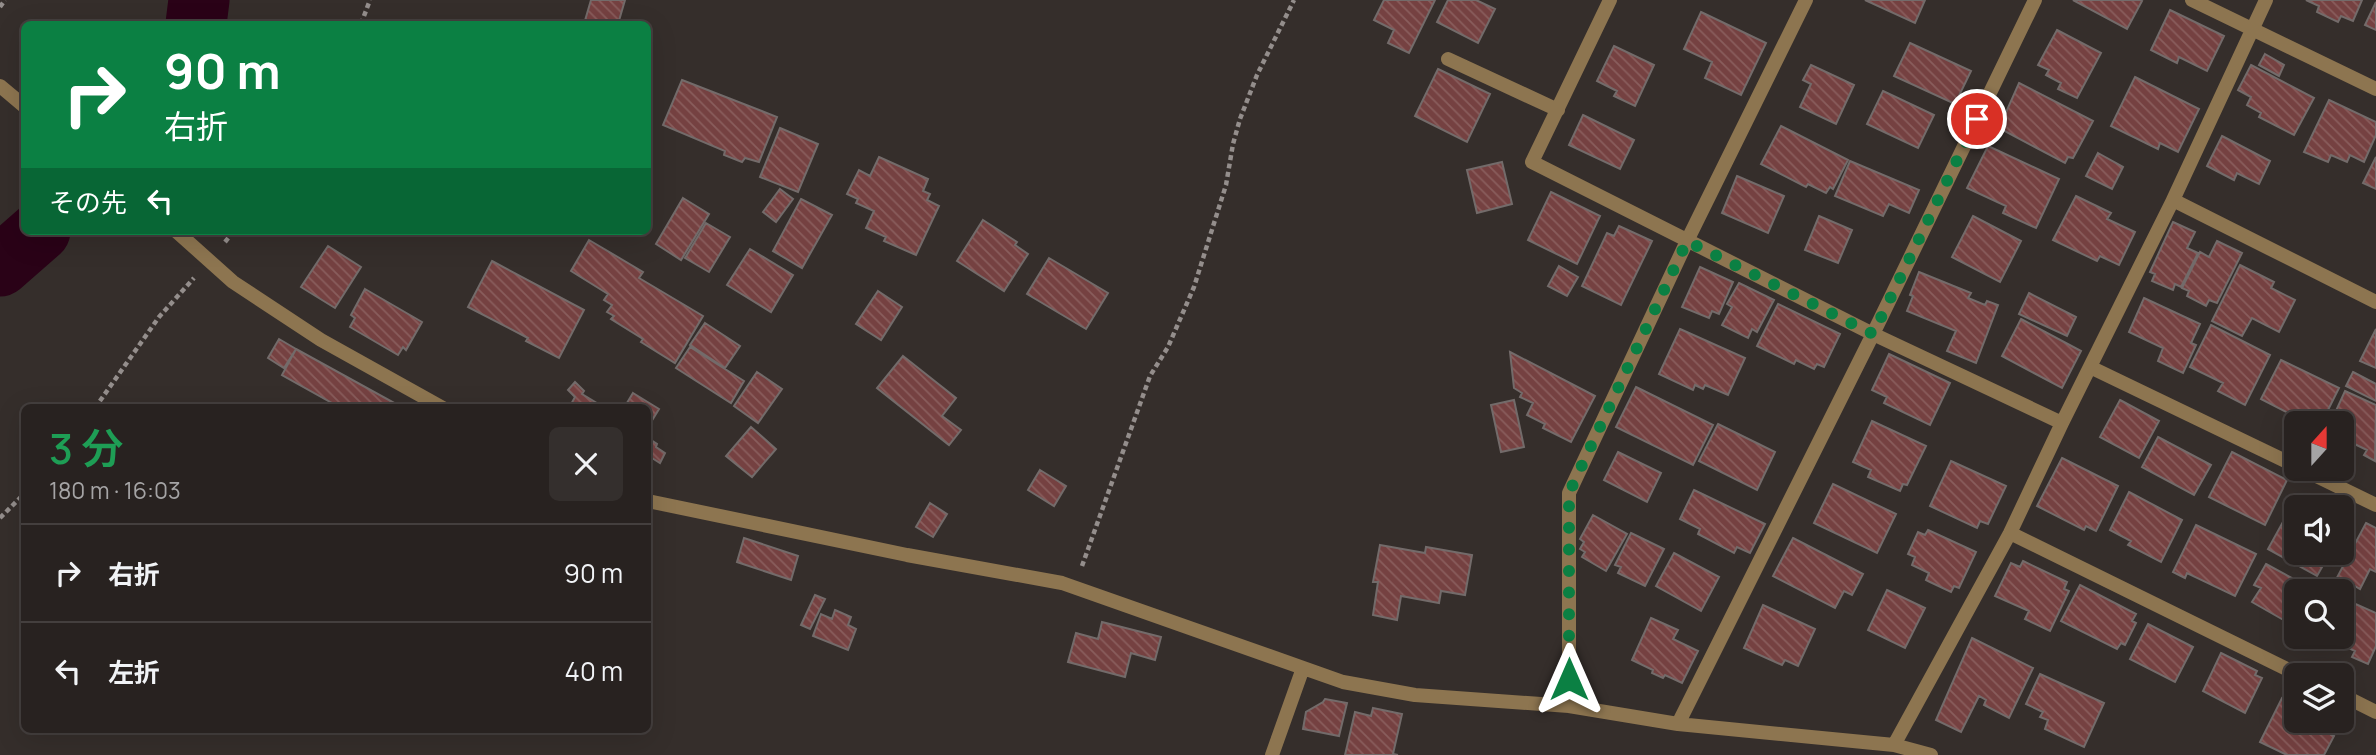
<!DOCTYPE html>
<html lang="ja">
<head>
<meta charset="utf-8">
<style>
	body { margin:0; font-family:Manrope,"Noto Sans JP",sans-serif; background:#342f2d; color:#f1f3f6; height:100vh; display:flex; flex-direction:column; font-size:26px; white-space:nowrap }
	* { box-sizing:border-box; margin:0 }
	p { font-size:23px; color:#a5a4a5 }
	.icon { flex:none; width:38px; height:38px; fill:none; stroke:currentColor; stroke-width:2; stroke-linecap:round; stroke-linejoin:round }
	.map { position:relative; flex:1; overflow:hidden }
	.drawer { position:absolute; left:21px; top:404px; width:630px; height:329px; display:flex; flex-direction:column; background:#282220; border-radius:10px; box-shadow:0 7px 28px #0002,0 0 0 2px #443f3e }
	.drawer>* { flex:none }
	.guide { position:absolute; left:21px; top:21px; width:630px; height:214px; border-radius:10px; box-shadow:0 7px 28px #0002,0 0 0 2px #443f3e; background:#0b8043; color:#fff; overflow:hidden }
	.needle { width:46px; rotate:21deg }
	.controls { position:absolute; left:2284px; top:411px; display:grid; gap:14px }
	.controls a { display:grid; place-items:center; width:70px; height:70px; border-radius:10px; background:#282220; box-shadow:0 7px 28px #0002,0 0 0 2px #443f3e; font-size:35px }
	.pin { position:absolute; display:grid; place-items:center; width:60px; height:60px; color:#fff; margin:-30px; border:4px solid #fff; border-radius:50%; box-shadow:0 2px 7px #0007 }
	.me { position:absolute; width:77px; margin:-38px; rotate:0deg; stroke-linejoin:round; filter:drop-shadow(0 0 5px #0008) }
	.turn { display:flex; align-items:center; gap:24px; height:147px; padding:0 28px; font-size:32px }
	.turn .icon { width:91px; height:91px; stroke-width:2.5 }
	.turn b { display:block; font-size:49px; line-height:60px }
	.then { display:flex; align-items:center; height:66px; padding:0 28px; background:#0003; gap:14px; font-size:26px }
	.round { display:grid; place-items:center; flex:none; width:74px; height:74px; border-radius:10px; background:#342f2d }
	.summary { display:flex; align-items:center; justify-content:space-between; height:119px; padding:0 28px }
	h1 { font-size:42px; font-weight:600; line-height:52px; color:#1e9e55 }
	ul { padding:0; list-style:none }
	li { display:flex; align-items:center; gap:21px; height:98px; padding:0 28px; border-top:2px solid #443f3e }
	li div { flex:1 }
	li b { display:block; font-size:26px }
	li em { font-style:normal }
	.map>svg:first-child { display:block }
</style>
</head>
<body>
<div class="map">
<svg width="2376" height="755" viewBox="0 0 2376 755">
	<defs>
		<pattern id="building-back-hatch" width="6" height="6" patternUnits="userSpaceOnUse" patternTransform="scale(1.75)"><rect width="6" height="6" fill="#754141"/><path d="M-1 5l2 2M0 0l6 6M5-1l2 2" fill="none" stroke="#895d5c"/></pattern>
	</defs>
	<rect width="100%" height="100%" fill="#352e2b"/>
	<g fill="none" stroke-linecap="round" stroke-linejoin="round">
		<path stroke="#2a0217" stroke-width="61" d="M196,24l3,-24
			M0,266l40,-35"/>
	</g>
	<path fill="url(#building-back-hatch)" stroke="#736b6a" stroke-width="2" d="M591,0h34l-7,24h-34z
		M1384,0h51l-26,53 -21,-10 6,-13 -20,-10z
		M1448,0h28l19,9 -17,34 -41,-21z
		M1865,0h60l-10,23z
		M2073,0h67l2,1 -15,28z
		M2306,0h56l-9,21 -12,-5 -3,6 -21,-10 2,-6z
		M2376,2v28l-11,-5z
		M2170,10l54,26 -17,35 -28,-14 -2,6 -26,-13z
		M1701,12l65,31 -25,52 -36,-17 7,-16 -28,-13z
		M2057,30l44,23 -24,45 -19,-9 3,-6 -15,-8 3,-5 -11,-5z
		M1910,43l61,28 -16,33 -61,-28z
		M1614,46l40,19 -19,41 -21,-10 3,-5 -20,-10z
		M2265,54l19,11 -5,11 -20,-11z
		M1811,65l43,20 -18,39 -36,-17 11,-23 -8,-4z
		M2251,65l63,33 -20,37 -35,-18 2,-4 -14,-8 4,-8 -13,-7z
		M1438,69l52,25 -23,48 -52,-26z
		M2135,77l64,32 -21,43 -18,-9 -2,6 -47,-23z
		M682,80l95,37 -18,45 -14,-4 -3,4 -18,-7 1,-4 -62,-26z
		M2019,83l74,38 -20,37 -5,-1 -3,6 -66,-35z
		M1883,91l51,24 -16,33 -51,-24z
		M2329,100l47,22v13l-12,27 -14,-7 -3,7 -16,-7 -3,7 -24,-10z
		M1583,115l51,25 -14,29 -51,-24z
		M1781,126l67,34 -15,29 -3,-2 -4,6 -18,-9 -2,3 -45,-23z
		M780,128l38,16 -20,48 -38,-15z
		M2222,136l48,25 -11,23 -22,-11 -3,7 -27,-14z
		M1988,146l71,33 -23,49 -33,-15 3,-7 -39,-18z
		M2098,153l25,14 -11,22 -26,-13z
		M879,157l49,22 -5,12 7,3 -3,6 12,6 -23,49 -32,-14 2,-4 -20,-9 8,-17 -18,-8 2,-4 -11,-5 12,-24 11,6z
		M2376,157v32l-13,-6z
		M1850,161l69,29 -10,23 -20,-9 -6,12 -48,-20z
		M1502,162l10,42 -35,9 -10,-43z
		M1737,176l47,20 -16,37 -46,-20z
		M780,189l13,10 -17,23 -13,-10z
		M1551,192l49,24 -23,48 -49,-24z
		M2076,196l35,17 -4,6 28,13 -16,33 -19,-9 -3,5 -44,-21z
		M683,198l26,16 -28,46 -25,-16z
		M801,199l31,16 -30,53 -29,-17z
		M1819,216l33,14 -14,33 -33,-13z
		M1973,216l48,25 -21,41 -48,-25z
		M983,220l34,22 -2,3 13,9 -24,37 -47,-30z
		M2173,222l22,10 -8,16 11,5 -17,34 -6,-3 -2,6 -21,-9 3,-7 -5,-2z
		M706,223l24,14 -21,35 -24,-14z
		M1619,226l33,15 -31,64 -39,-19 25,-53 7,3z
		M589,240l54,32 -4,6 64,38 -28,47 -34,-21 2,-3 -32,-20 3,-3 -7,-4 5,-7 -8,-5 4,-6 -37,-23z
		M2217,241l25,12 -25,50 -8,-3 -3,6 -19,-10 2,-5 -7,-3 18,-36 9,5z
		M328,246l33,21 -26,41 -34,-21z
		M750,249l43,26 -22,37 -44,-27z
		M1049,258l59,35 -22,36 -59,-35z
		M492,261l92,49 -25,48 -33,-17 2,-3 -60,-31z
		M2240,265l34,17 -3,6 24,12 -16,32 -27,-14 -10,18 -30,-15z
		M1559,266l19,11 -11,19 -19,-10z
		M1700,267l33,15 -14,32 -7,-3 -3,7 -27,-11z
		M1919,272l52,21 -3,5 17,7 2,-4 11,4 -22,58 -29,-12 9,-20 -49,-20 6,-15 -3,-1z
		M1739,283l35,17 -17,32 -5,-3 -4,9 -26,-13 10,-18 -5,-3z
		M365,289l57,33 -16,28 -3,-3 -5,8 -48,-28 5,-9 -4,-3z
		M878,291l24,16 -21,33 -25,-16z
		M2029,293l47,24 -9,19 -48,-22z
		M2144,298l56,26 -9,19 5,2 -13,28 -25,-12 5,-13 -34,-16z
		M1778,304l62,30 -16,33 -7,-3 -3,5 -18,-9 -2,4 -37,-18z
		M2021,319l60,32 -19,37 -60,-32z
		M705,323l35,23 -15,22 -35,-23z
		M2211,325l59,30 -25,50 -27,-14 5,-8 -33,-16z
		M1680,329l65,29 -17,37 -23,-10 -2,4 -8,-4 -2,5 -34,-16z
		M2376,329v39l-16,-7z
		M279,339l17,10 -12,19 -16,-10z
		M690,347l54,34 -13,22 -55,-35z
		M296,349l102,56 -1,3h-56l-59,-33z
		M1510,352l85,44 -24,46 -28,-14 2,-4 -18,-9 6,-12 -13,-6 2,-4 -8,-5z
		M1889,354l61,29 -20,42 -46,-22 3,-6 -15,-7z
		M903,356l53,42 -14,18 19,14 -12,15 -72,-57z
		M2281,360l58,28 -18,36h-11l-49,-25z
		M757,372l25,17 -24,34 -24,-17z
		M2353,372l23,12v17l-30,-15z
		M575,382l9,9 -2,3 23,14h-36l6,-11 -7,-7z
		M1636,387l77,38 -20,40 -77,-38z
		M2345,391l31,14 -1,56 -11,-6 3,-5 -25,-12v-14h-12z
		M633,393l26,16 -11,18v-19h-24z
		M1514,400l10,47 -23,5 -10,-47z
		M2120,400l39,21 -20,37 -39,-21z
		M1872,421l54,25 -19,39 -4,-1 -3,7 -32,-14 3,-7 -18,-8z
		M1718,424l57,28 -18,38 -58,-29z
		M751,427l25,22 -24,28 -26,-21z
		M2158,437l53,28 -17,30 -52,-28z
		M648,438l9,6 -1,3 9,6 -5,10 -8,-5 -4,6z
		M1618,452l43,21 -14,29 -43,-22z
		M2232,452l55,28 -22,45 -56,-28z
		M2062,458l56,28 -22,45 -10,-5 -2,4 -47,-24z
		M1951,461l55,25 -18,38 -8,-3 -3,7 -47,-22z
		M1040,470l26,16 -12,20 -26,-16z
		M1833,484l63,30 -19,39 -63,-30z
		M1694,490l71,34 -15,29 -13,-6 -3,6 -36,-19 2,-5 -20,-10z
		M2129,492l53,28 -21,42 -33,-17 3,-4 -21,-11z
		M2294,502l10,6h-8v45h34l-13,23 -49,-27z
		M930,503l17,11 -14,23 -17,-10z
		M1593,515l34,19 -21,37 -24,-14 3,-5 -5,-3 4,-7 -4,-3z
		M2366,523l10,5v44l-6,-3 -10,20 -10,-6 -6,10 -12,-6z
		M2196,525l60,29 -21,42 -48,-23 -2,5 -12,-6z
		M1928,530l48,22 -17,36 -5,-2 -3,6 -21,-10 -4,-2 3,-7 -17,-8 3,-8 -7,-3 10,-22 7,3z
		M1631,533l33,16 -19,37 -27,-13 3,-6 -6,-2z
		M744,538l54,18 -7,24 -54,-18z
		M1793,538l70,36 -11,21 -8,-4 -9,17 -62,-32z
		M1380,545l45,8 1,-6 46,8 -7,40 -24,-4 -2,12 -38,-7 -4,24 -24,-5 5,-33h-5z
		M1674,553l45,24 -18,34 -45,-25z
		M2023,561l44,21 -3,7 5,2 -19,40 -25,-12 4,-8 -34,-15 16,-33 9,4z
		M2266,564l50,27 -20,1v26l-5,-3 -4,7 -35,-20 9,-14 -7,-3z
		M2080,585l56,29 -4,7 4,2 -11,22 -4,-2 -4,6 -56,-28z
		M1887,590l38,18 -20,40 -37,-18z
		M815,595l10,4 -15,30 -9,-4z
		M2342,598l34,15v33l-8,18 -16,-7 3,-6 -30,-14h17z
		M1763,605l52,24 -17,37 -13,-6 -3,5 -38,-17z
		M835,610l16,7 -3,8 8,4 -8,21 -35,-14 8,-22 11,5z
		M1651,618l27,12 -5,9 25,12 -16,32 -17,-8 -2,3 -11,-5 1,-3 -21,-10z
		M1102,622l59,15 -6,23 -24,-7 -6,24 -57,-15 8,-29 22,6z
		M2148,624l45,23 -18,35 -45,-23z
		M1972,638l61,30 -24,50 -25,-13 2,-5 -7,-4 -18,36 -25,-12z
		M2221,653l36,18 -2,4 7,3 -17,35 -42,-22z
		M2040,674l64,29 -20,44 -39,-18 3,-9 -8,-3 3,-5 -17,-8z
		M2282,698l14,7v16h25l-3,7 16,8 -10,19h-37l-27,-13z
		M1325,699l22,4 -8,33 -36,-7 3,-17 17,-10z
		M1373,708l29,6 -9,40 5,1h-53l10,-43 16,4z"/>
	<g fill="none" stroke-linecap="round" stroke-linejoin="round">
		<path stroke="#948e8c" stroke-width="4.5" stroke-dasharray="5 3.5" stroke-linecap="butt" d="M0,7l5,-7
			M361,24l9,-24
			M225,242l9,-11
			M95,408l64,-91 35,-39
			M0,518l24,-24
			M1082,566l68,-190 18,-29 26,-60 32,-102 7,-41 7,-25 17,-44 37,-75"/>
		<path stroke="#8d7550" stroke-width="14" d="M1610,0l-78,162 341,172 189,89
			M2192,0l184,89
			M1448,59l110,51
			M0,86l24,20
			M2173,200l203,102
			M176,231l57,51 88,58 122,68
			M2090,367l206,99
			M2302,469l74,36
			M648,501l259,54 155,28 281,99 72,13 154,11 109,18 216,21 37,10
			M2010,533l291,143
			M2342,695l34,17
			M1569,706v-213l118,-252 119,-241
			M1678,724l195,-390 162,-334
			M1894,745l116,-212 52,-110 111,-223 93,-200
			M1272,755l31,-87"/>
	</g>
	<g fill="none" stroke-linecap="round" stroke-linejoin="round">
		<path stroke="#0b8043" stroke-width="12" stroke-dasharray="0 21.6" d="M1569,679v-186l118,-252 186,93 104,-215"/>
	</g>
</svg>
<div class="controls">
<a><svg class="needle" viewBox="-14 -14 28 28"><path d="M0-13l5 13h-10z" fill="#e53935"/><path d="M0 13l5-13h-10z" fill="#a5a4a5"/></svg></a>
<a><svg class="icon" aria-label="sound" viewBox="0 0 24 24"><path d="M4 9h4l5-4v14l-5-4H4zM17 9q2 3 0 6"/></svg></a>
<a><svg class="icon" aria-label="search" viewBox="0 0 24 24"><circle cx="10" cy="10" r="6"/><path d="M15 15l6 6"/></svg></a>
<a><svg class="icon" aria-label="layers" viewBox="0 0 24 24"><path d="M12 4l9 5-9 5-9-5zM3 14l9 5 9-5"/></svg></a>
</div>
<div class="pin" style="left:1977px;top:119px;background:#d93025"><svg class="icon" aria-label="arrive" viewBox="0 0 24 24"><path d="M6 21V4h12l-3 4 3 4H6"/></svg></div>
<svg class="me" style="left:1569px;top:679px" viewBox="-20 -20 40 40"><path d="M0-17L14 15 0 8-14 15z" fill="#0b8043" stroke="#fff" stroke-width="4"/></svg>
<div class="guide">
<div class="turn"><svg class="icon" aria-label="right" viewBox="0 0 24 24"><path d="M7 20v-9h11M14 6l5 5-5 5"/></svg><div><b>90 m</b>右折</div></div>
<div class="then">その先<svg class="icon" aria-label="left" viewBox="0 0 24 24"><path d="M17 20v-9H6M10 6l-5 5 5 5"/></svg></div>
</div>
<section class="drawer">
<div class="summary"><div><h1>3 分</h1><p>180 m · 16:03</p></div><a class="round"><svg class="icon" aria-label="close" viewBox="0 0 24 24"><path d="M6 6l12 12M18 6L6 18"/></svg></a></div>
<ul>
<li><svg class="icon" aria-label="right" viewBox="0 0 24 24"><path d="M7 20v-9h11M14 6l5 5-5 5"/></svg><div><b>右折</b></div><em>90 m</em></li>
<li><svg class="icon" aria-label="left" viewBox="0 0 24 24"><path d="M17 20v-9H6M10 6l-5 5 5 5"/></svg><div><b>左折</b></div><em>40 m</em></li>
</ul>
</section>
</div>
</body>
</html>
